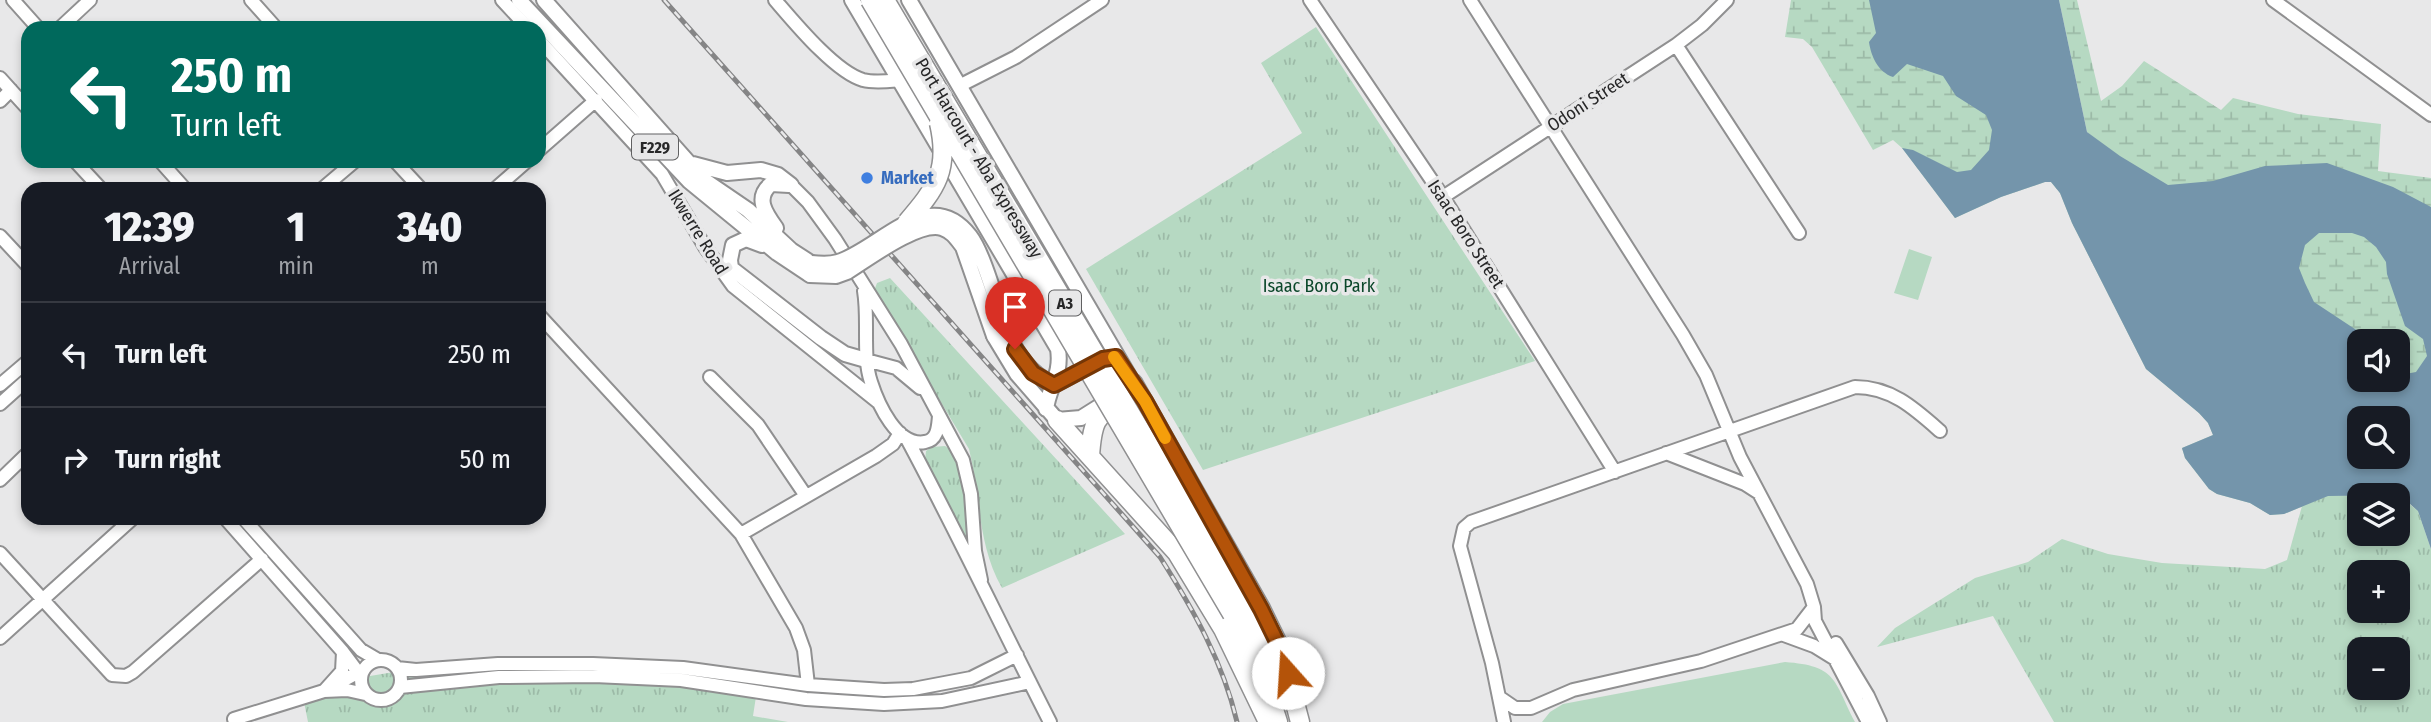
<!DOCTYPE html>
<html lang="en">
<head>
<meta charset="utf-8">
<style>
	body { margin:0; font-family:"Fira Sans Condensed",sans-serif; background:#20242c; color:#f1f3f6; height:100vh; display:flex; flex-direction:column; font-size:26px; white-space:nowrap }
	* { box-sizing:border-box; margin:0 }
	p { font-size:23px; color:#9ea1a6 }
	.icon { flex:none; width:38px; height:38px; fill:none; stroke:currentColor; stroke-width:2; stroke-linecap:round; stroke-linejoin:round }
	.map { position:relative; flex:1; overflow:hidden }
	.drawer { position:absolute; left:21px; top:182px; width:525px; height:343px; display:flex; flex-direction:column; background:#171b24; border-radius:21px; box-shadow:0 4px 10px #0003 }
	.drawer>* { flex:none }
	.top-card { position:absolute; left:21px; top:21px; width:525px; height:147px; border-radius:21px; box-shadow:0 4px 10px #0003; background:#00695c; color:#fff; overflow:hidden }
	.tools { position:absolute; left:2347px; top:329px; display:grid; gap:14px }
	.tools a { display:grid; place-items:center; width:63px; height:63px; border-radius:14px; background:#171b24; box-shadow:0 4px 10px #0003; font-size:35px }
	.pin { position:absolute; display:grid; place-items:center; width:60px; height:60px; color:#fff; margin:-72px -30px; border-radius:50% 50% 50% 0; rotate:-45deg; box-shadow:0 0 7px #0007 }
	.pin .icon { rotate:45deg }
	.me { position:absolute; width:77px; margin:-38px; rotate:341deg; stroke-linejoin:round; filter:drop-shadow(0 0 5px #0008) }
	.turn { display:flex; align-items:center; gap:24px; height:147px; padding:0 35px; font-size:32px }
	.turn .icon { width:91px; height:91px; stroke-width:2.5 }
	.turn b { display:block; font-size:49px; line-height:60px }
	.eta { display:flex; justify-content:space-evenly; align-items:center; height:119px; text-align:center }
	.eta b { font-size:42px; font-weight:800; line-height:49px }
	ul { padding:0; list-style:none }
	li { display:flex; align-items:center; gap:21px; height:105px; padding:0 35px; border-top:2px solid #363941 }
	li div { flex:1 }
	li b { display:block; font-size:26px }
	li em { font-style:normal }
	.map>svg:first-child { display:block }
</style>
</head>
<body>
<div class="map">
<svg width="2431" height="722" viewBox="0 0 2431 722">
	<defs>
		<pattern id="grass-tufts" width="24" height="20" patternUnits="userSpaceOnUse" patternTransform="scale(1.75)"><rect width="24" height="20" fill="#b6d9c2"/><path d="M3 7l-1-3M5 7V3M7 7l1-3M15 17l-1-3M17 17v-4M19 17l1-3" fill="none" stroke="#9cbaa7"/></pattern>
		<pattern id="wetland-marsh" width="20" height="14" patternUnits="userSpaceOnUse" patternTransform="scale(1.75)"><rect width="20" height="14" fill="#b6d9c2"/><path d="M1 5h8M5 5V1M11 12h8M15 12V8" fill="none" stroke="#9cbaa7"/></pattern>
	</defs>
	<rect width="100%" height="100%" fill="#e8e8e9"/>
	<path fill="url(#grass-tufts)" fill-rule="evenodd" d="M1316,27l219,334 -332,109 -117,-201 216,-136 -41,-70z
		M890,278l235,256 -123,54c-25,-44 -21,-91 -33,-139l-95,-158 3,-8z
		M945,446c23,14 23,68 22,93l-4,-3 -38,-75 1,-10 6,-4z
		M2398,495l20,16 13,38v173h-377l-61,-106 -116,31 18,-19 80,-50 53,-16 34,-23 46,15 54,9 103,6 22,-9 15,-54 25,-10h32v38h39zM2359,572h39v39h-39zM2359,649h39v39h-39z
		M525,663l234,14 -6,39 35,6h-480l-4,-20 66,-26 36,-6z"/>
	<path fill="url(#wetland-marsh)" fill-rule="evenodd" d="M1791,0h234l39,155 187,88 109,-20 67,64 4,187 -19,8 19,67 -13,-38 -18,-16 -72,1 -44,18 -14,1 -20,-12 -33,-9 -8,-5 -24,-31 -3,-10 31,-13 -5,-12 -9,-10 -53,-44 -74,-146 -12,-30 -9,-11h-6l-44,15 -46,21 -53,-70 -9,-8 -20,10 -61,-103 -9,-8 -18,-2zM2359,341h39v39h-39zM2359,418h39v39h-39z
		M2059,0h18l24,101 21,-15 22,-25 77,49 12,-12 65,16 83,10 -3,47 53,7v44l-238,6 -106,-96z"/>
	<path fill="#b6d9c2" d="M1909,249l23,8 -14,43 -24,-7z
		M1785,662c52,4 48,17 70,60h-313l8,-10 13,-8z"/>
	<path fill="#7495ab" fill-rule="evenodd" d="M1869,0h190l28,132 33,24 48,29 45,-4 52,-15 62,-3 66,24 38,20v342l-13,-38 -18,-16 -72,1 -44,18 -14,1 -20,-12 -33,-9 -8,-5 -24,-31 -3,-10 31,-13 -5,-12 -9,-10 -53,-44 -74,-146 -12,-30 -9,-11h-6l-44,15 -46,21 -53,-70 11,2 44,22 14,-2 18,-20 3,-20 -6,-15 -30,-19 -13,-20 -36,-12 -14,13c-15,-5 -22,-21 -24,-35l7,-9zM2319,233h33l12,4 12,10 10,15 1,12 18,52 18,13 4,17 -11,16 -16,3 -2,-4v9h-39v-39h14l-59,-39 -9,-19 -6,-15 6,-23zM2359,418h39v39h-39z"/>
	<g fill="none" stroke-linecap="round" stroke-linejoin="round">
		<g stroke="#909091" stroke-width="16">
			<path id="minor" d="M13,0l25,28
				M251,0l25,28
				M502,0l26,28
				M775,0c19,22 60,72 88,80 12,3 26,1 38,0
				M1310,0l133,197 172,275
				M1470,0l213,335 23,40 34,82 67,127 7,23 1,14 53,101
				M2273,0l158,115
				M60,28l30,-28
				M539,40l123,134 43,73 28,39 145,116
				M1676,45l123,188
				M0,78l28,31
				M959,86l57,-29 86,-57
				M0,101l11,-11
				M539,150l57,-50
				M75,161l26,28
				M160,161l25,28
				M395,161l26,28
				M791,185l17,17 27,37 66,105 62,116 8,34 4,57 6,29
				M322,189l33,-28
				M495,189l32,-28
				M1443,197l233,-152 26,-20 25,-25
				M0,236l28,30
				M864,291c5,29 -2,65 7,91 7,22 26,65 54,60 13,-2 13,-16 14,-26
				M539,315l202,219 55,94 8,22 4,35
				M866,360l30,8 24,20
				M710,377l48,48 48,71
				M0,385l28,-24
				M0,404l28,-25
				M907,439c50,93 95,189 143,283
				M1666,453l79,31 14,9
				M0,480l28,-27
				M225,518l118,134 18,24
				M243,518l118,132 17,10
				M741,534l135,-78 17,-12 7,-11
				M0,553l112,122 14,1 7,-4 129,-113
				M1784,635l30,11 21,13
				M0,638l133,-120
				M1836,643l32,53 12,26
				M343,652l-1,19 -18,20 23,-1 18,4
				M361 680a20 20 0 1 1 40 0a20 20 0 1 1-40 0Z
				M397,668l19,2 82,-6h95l90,4 125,17 76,5 29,-1 58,-11 46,-23
				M400,687l99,-10 95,-1 87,4 125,19 78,5 58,-3 88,-19
				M1499,697l16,11h16l42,-18 128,-29 96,-32 17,-22
				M234,719l90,-28 35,-19
				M1504,722l-12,-59 -32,-117 4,-18 7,-6 384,-135c36,0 59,21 85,44"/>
		</g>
		<g stroke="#909091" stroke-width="18">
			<path id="major" d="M519,0l170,181 88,72 33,22
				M544,0l160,180 44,30 43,40 20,13
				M852,0l206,349c4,26 -9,37 -12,60
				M909,0l224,383 -8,7
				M693,164l34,9 34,-3 17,5 13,10
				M776,228c-10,-14 -22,-30 -5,-44l18,1
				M762,245l-16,-6 -13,6 -3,15 1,8 90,70 24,16 21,6
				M1007,332c11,24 23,42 47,53
				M994,336l23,38 40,46 24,-2 27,-17
				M1054,385l39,-21"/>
		</g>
		<g stroke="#909091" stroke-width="21">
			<path id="highway" d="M1133,383l128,226 20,41 19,72
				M1057,420l120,133 46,76 45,93
				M1090,456c2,-29 4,-45 34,-53
				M1243,607l30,52 4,13
				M1232,614l27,48 19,60"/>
		</g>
		<use href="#minor" stroke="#fff" stroke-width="12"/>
		<use href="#major" stroke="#fff" stroke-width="14"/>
		<use href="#highway" stroke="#fff" stroke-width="18"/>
		<g stroke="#858586" stroke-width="5">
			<path id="rail" d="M664,0l496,557c33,52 63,105 77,165"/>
		</g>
		<use href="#rail" stroke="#e8e8e9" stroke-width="2.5" stroke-dasharray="8" stroke-linecap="butt"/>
		<g stroke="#909091" stroke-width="18" stroke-linecap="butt">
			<path id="major-bridge" d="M811,263c9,1 18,2 27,-1 42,-13 91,-79 132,-26 14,18 28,73 37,96
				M810,275l26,1 11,-4c21,-13 71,-51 95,-44 10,3 15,11 21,19l31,89"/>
		</g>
		<g stroke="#909091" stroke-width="21" stroke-linecap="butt">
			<path id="highway-bridge" d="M870,0l362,614
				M885,0l320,539 38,68
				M907,222c29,-34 43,-52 32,-99"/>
		</g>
		<use href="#major-bridge" stroke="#fff" stroke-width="14"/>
		<use href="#highway-bridge" stroke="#fff" stroke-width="18"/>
	</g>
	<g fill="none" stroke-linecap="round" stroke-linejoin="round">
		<g stroke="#753606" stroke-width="18">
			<path id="route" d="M1015,349l18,24 21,12 49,-26 13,-2 29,44 116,208 20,41 7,23"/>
		</g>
		<use href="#route" stroke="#b45309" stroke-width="12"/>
		<path stroke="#f59e0b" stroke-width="12" d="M1114,357l31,44 20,37"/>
	</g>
	<circle fill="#3f7fe0" stroke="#e8e8e9" stroke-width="2.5" cx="867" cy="178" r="7"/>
	<g text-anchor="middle" stroke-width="7" stroke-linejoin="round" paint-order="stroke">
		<g fill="#e8e8e9" stroke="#616162" stroke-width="2">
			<rect x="632" y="134.5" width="46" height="25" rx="5"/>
			<rect x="1049" y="290.5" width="32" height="25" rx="5"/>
		</g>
		<g font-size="16" font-weight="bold" fill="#272728">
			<text x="655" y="153">F229</text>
			<text x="1065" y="309">A3</text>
		</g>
		<g font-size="18" fill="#272728" stroke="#e8e8e9">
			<text transform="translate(1588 102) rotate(-33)" y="6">Odoni Street</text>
			<text transform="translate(979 158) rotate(59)" y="6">Port Harcourt - Aba Expressway</text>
			<text transform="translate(698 232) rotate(58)" y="6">Ikwerre Road</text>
			<text transform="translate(1466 234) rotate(57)" y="6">Isaac Boro Street</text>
		</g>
		<g font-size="18" font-weight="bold" fill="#366cbe" stroke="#e8e8e9" text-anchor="start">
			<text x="881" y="184">Market</text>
		</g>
		<g font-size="18" fill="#0b472a" stroke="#e8e8e9">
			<text x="1319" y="292">Isaac Boro Park</text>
		</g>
	</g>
</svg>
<div class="tools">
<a><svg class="icon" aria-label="sound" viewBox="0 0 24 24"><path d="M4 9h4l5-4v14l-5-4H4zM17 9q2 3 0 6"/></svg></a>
<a><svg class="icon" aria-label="search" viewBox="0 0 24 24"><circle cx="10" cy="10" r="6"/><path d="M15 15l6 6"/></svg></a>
<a><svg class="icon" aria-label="layers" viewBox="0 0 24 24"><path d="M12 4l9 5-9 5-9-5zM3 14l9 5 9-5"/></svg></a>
<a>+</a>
<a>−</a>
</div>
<div class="pin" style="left:1015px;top:349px;background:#d93025"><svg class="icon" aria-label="arrive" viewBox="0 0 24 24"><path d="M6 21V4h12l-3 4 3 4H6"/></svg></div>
<svg class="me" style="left:1288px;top:673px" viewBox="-20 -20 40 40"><circle r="19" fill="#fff"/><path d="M0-13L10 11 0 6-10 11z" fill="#b45309"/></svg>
<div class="top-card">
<div class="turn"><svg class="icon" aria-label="left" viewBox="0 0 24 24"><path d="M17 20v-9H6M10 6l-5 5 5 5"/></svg><div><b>250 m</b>Turn left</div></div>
</div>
<section class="drawer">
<div class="eta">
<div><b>12:39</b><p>Arrival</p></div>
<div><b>1</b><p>min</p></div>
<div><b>340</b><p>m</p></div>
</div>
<ul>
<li><svg class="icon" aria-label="left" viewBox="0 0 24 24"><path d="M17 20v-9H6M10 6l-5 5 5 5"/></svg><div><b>Turn left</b></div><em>250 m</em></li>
<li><svg class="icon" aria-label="right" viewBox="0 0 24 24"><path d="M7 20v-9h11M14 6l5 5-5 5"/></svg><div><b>Turn right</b></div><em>50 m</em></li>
</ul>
</section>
</div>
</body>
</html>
